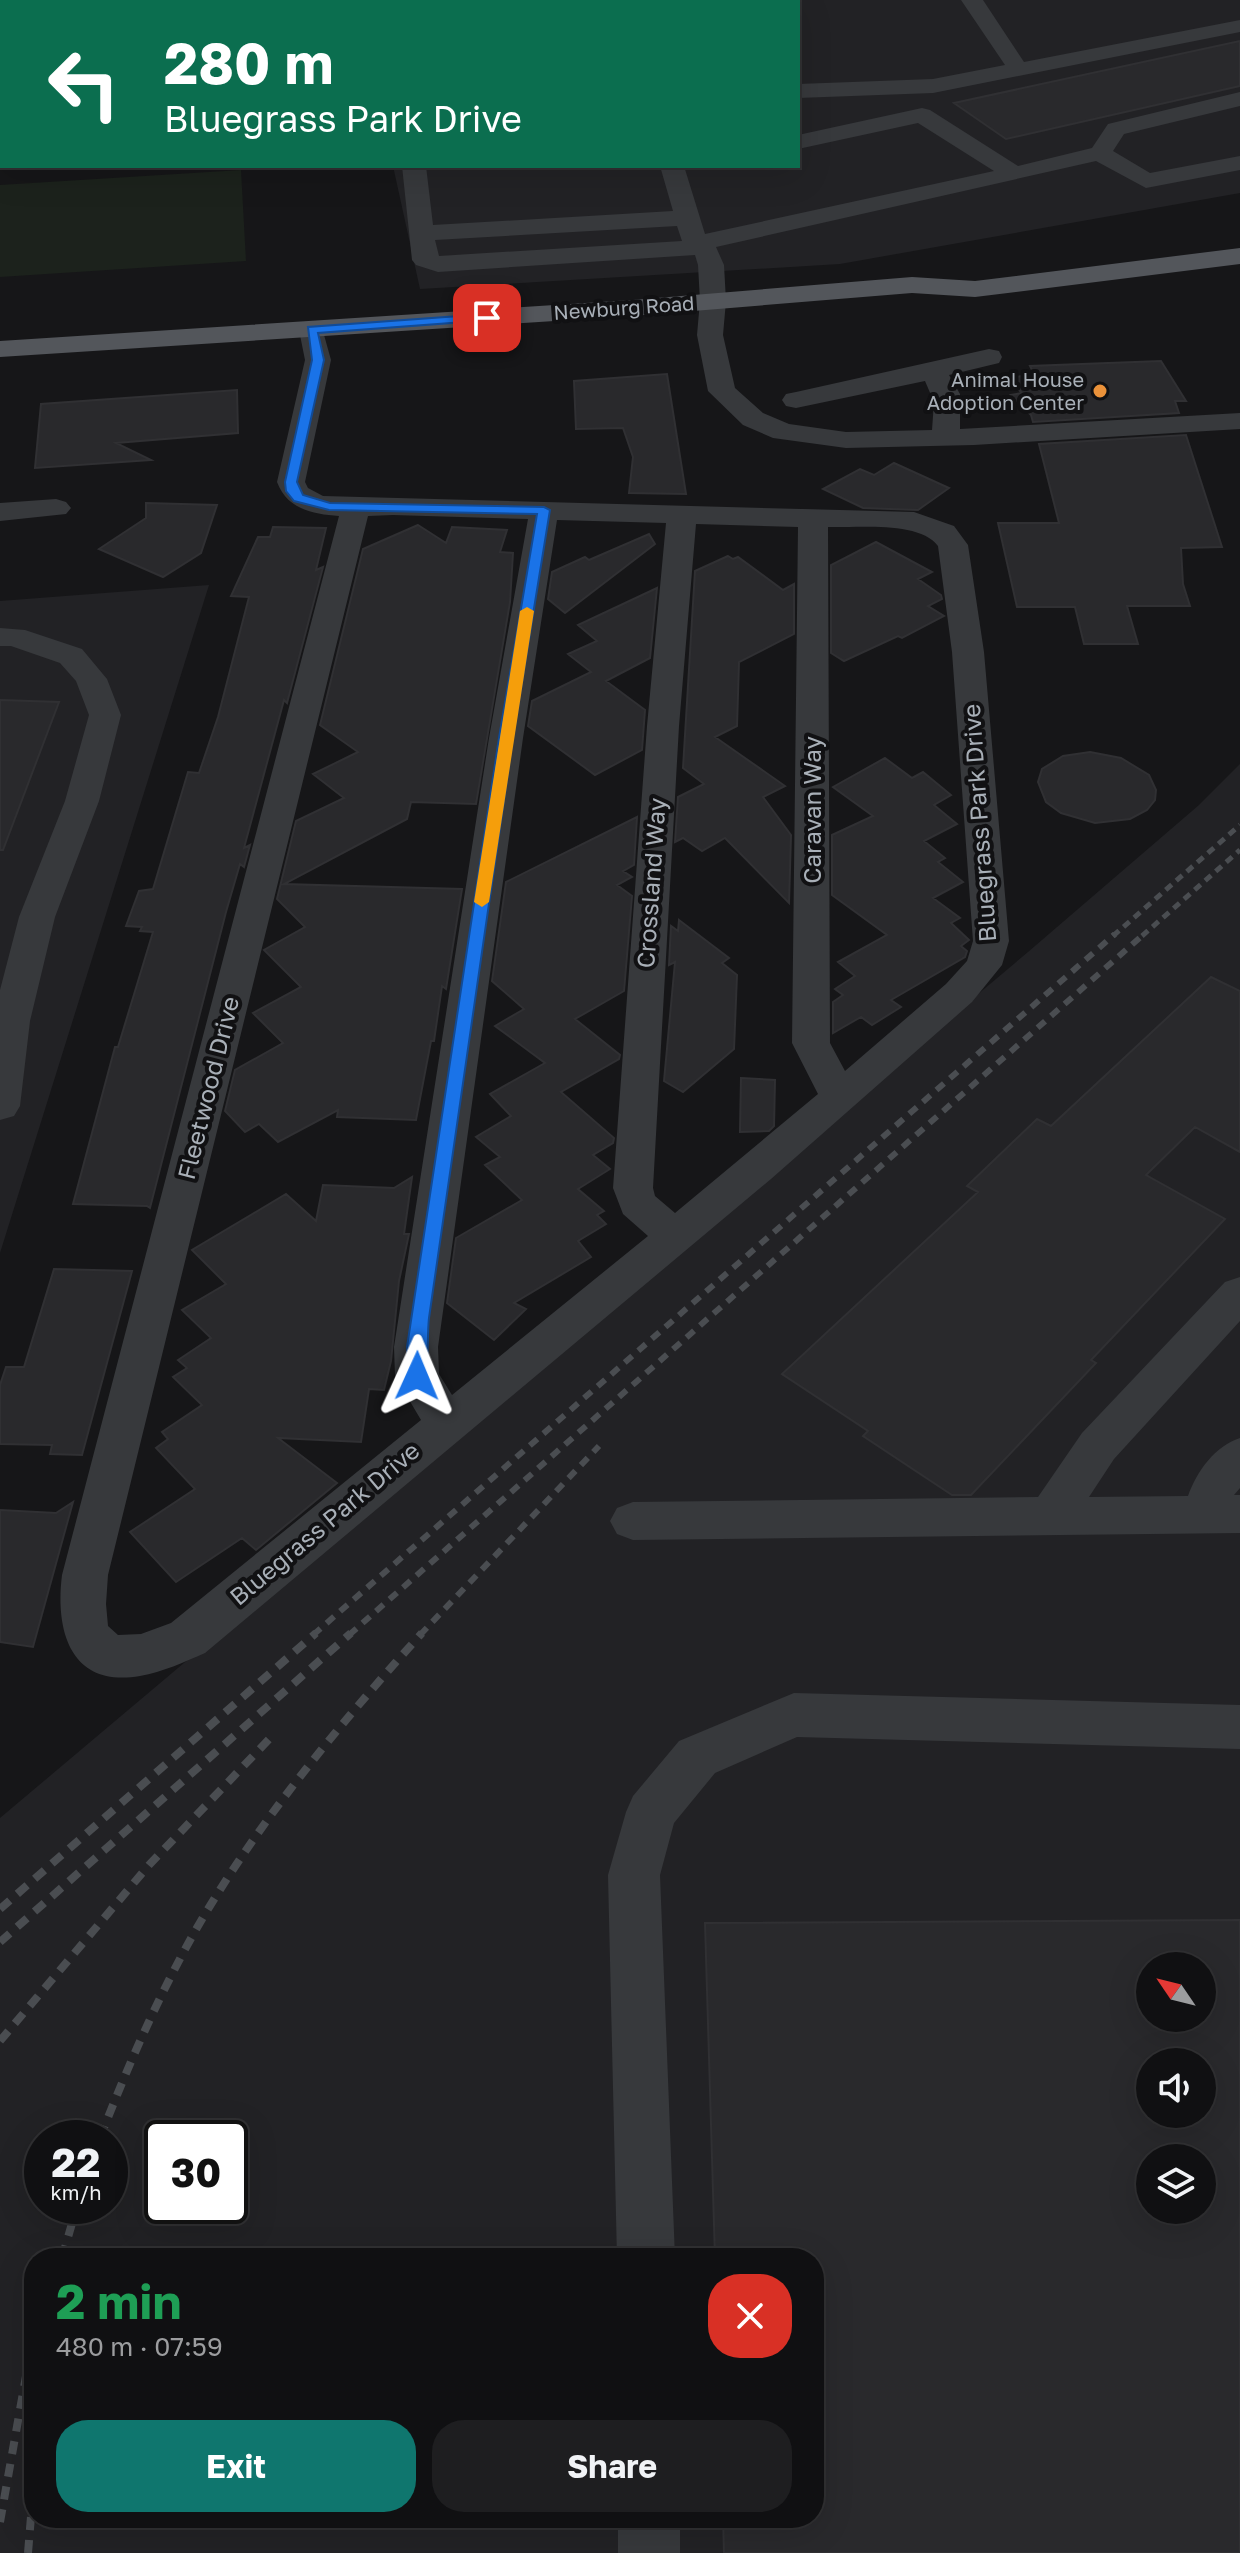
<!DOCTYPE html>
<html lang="en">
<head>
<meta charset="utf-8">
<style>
	body { margin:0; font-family:"Golos Text",sans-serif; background:#1e1e20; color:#f1f3f6; height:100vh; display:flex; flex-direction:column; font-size:30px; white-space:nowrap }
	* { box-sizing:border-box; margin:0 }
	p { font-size:26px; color:#9c9d9f }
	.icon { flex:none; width:44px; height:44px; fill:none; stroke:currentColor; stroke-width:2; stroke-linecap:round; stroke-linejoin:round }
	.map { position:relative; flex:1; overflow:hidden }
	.side { position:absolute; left:24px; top:2248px; width:800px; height:280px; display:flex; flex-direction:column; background:#101012; border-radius:32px; box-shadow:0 8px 32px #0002,0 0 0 2px #303032 }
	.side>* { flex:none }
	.banner { position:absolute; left:0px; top:0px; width:800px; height:168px; box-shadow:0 8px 32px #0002,0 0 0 2px #303032; background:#0b6e4f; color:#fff; overflow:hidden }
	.needle { width:52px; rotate:305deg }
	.buttons { position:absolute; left:1136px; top:1952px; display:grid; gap:16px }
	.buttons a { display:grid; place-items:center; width:80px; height:80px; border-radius:50%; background:#101012; box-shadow:0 8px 32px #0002,0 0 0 2px #303032; font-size:40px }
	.speed { position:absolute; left:24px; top:2120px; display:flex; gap:16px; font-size:40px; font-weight:700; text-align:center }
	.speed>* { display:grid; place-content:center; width:104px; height:104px; border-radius:50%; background:#101012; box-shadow:0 8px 32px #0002,0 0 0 2px #303032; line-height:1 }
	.speed small { font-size:20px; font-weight:400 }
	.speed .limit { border:4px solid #111; border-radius:12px; background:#fff; color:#111 }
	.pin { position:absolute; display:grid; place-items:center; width:68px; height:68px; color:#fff; margin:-34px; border-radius:16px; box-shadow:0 4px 12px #0006 }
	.me { position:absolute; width:88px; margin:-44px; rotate:1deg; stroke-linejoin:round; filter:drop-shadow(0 0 6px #0008) }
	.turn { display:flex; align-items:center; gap:28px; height:168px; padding:0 32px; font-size:36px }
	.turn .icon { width:104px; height:104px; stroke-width:2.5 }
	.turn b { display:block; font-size:56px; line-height:68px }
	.round { display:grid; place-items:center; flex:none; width:84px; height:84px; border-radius:32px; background:#1e1e20 }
	.summary { display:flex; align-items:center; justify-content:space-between; height:136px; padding:0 32px }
	h1 { font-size:48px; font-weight:700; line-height:60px; color:#1e9e55 }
	.cta { display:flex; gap:16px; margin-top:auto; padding:16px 32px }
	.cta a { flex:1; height:92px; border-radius:32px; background:#0f766e; color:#fff; font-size:32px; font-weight:700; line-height:92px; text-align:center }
	.cta a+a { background:#1e1e20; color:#f1f3f6 }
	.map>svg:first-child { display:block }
</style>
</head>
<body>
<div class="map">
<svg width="1240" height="2553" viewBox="0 0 1240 2553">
	<rect width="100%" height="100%" fill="#161618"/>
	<path fill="#222225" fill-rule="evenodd" d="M355,0h885v193l-400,71 -420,25 -27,-123h405v-164z
		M209,585l-209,668v-652z
		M1240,764v1789h-1240v-735l1028,-866 171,-147zM1150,1966h52v52h-52zM1150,2062h52v52h-52zM42,2138h68v68h-68zM162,2138h68v68h-68zM1150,2158h52v52h-52zM34,2258h780v260h-780z"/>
	<path fill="#1c221c" d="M241,170l5,91 -246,16v-92z"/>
	<path fill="#29292c" stroke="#303033" stroke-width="2" fill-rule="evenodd" d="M1240,41v45l-234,53 -52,-36z
		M1161,361l25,40h-11l4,12 -146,9 -2,-7 -20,-20 11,-2 -4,-4 5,-1 -12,-10 23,-4 -4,-8z
		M667,374l19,120 -57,-1 4,-36 -10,-29 -47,1 -2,-48z
		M237,390l1,43 -122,10 35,17 -116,8 6,-64z
		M1186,435l36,112 -41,1 2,36 7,22h-63l11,38h-54l-9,-37h-58l-19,-84h61l-20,-79z
		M894,463l55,25 -31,22 -55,-2 -40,-19 37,-20 14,6z
		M146,503l71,2 -16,48 -38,24 -64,-28 47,-31z
		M418,525l28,18 6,-16 55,3 -7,22 13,1 -3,49 -34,202 -65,-2 -4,17 -123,65 178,5 -16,100 -4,-3 -8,55h-3l-15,79 -79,-3 1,-7 -60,32 -19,-18 -14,8 -20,-21 10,-41 48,-27 -30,-30 48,-26 -37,-37 41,-23 -28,-28 19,-78 48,-23 -31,-24 45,-22 -38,-27 43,-176z
		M273,527l53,1 -10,42 7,-3 -36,136 -3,-3 -40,148 6,-3 -6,22 -4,-3 -14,48 -76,296 -3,-2 -74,-2 42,-157h3l35,-115 -13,-1 2,-4 -16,-1 13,-35 14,-2 35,-117 11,1 19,-56 31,-120 -18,-1 27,-59h12z
		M649,534l6,10 -90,69 -17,-14 4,-27 33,-15 4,3z
		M876,542l56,30 -14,7 23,16 1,4 -14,7 16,10 -42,22 -4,-2 -54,25 -13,-8v-88z
		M728,556l5,3 5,-2 45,33 11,-6v50l-55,28 -2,64 -22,11 70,49 -22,11 28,38 -2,68 -64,-65 -23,13 -19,-13 -8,4 3,-45 26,-13 -21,-16 12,-197z
		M657,588l-7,70 -44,23 39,29 -3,40 -47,25 -67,-49 4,-25 59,-29 -23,-18 29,-13 -19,-16z
		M0,700l59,2 -56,148h-3z
		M1090,752l31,6 28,17 7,15 -1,10 -8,10 -17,9 -35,4 -34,-10 -15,-11 -8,-20 4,-13 21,-13z
		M885,758l27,20 11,-6 28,23 -17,10 23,19 -33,17 21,17 -7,4 25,20 -30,16 27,20 -9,5 18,17 -8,6 6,5 -2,6 -74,43 10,7 -29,18 -11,-8 -28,16v-31l10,-7 -8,-6 20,-13 -17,-14 49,-27 -55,-40v-60l41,-19 -40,-29z
		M637,817l-3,48 -11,6 9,6 -15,8 15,11 -8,95 -49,28 45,36 -1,4 -58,33 53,46 -1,5 -20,12 17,14 -32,20 26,22 -7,4 9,9 -28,17 13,16 -77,46 12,6 -32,31 -47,-37 9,-65 66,-38 -37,-35 15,-8 -24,-20 35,-21 -21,-22 55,-31 -50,-37 29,-17 -32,-28 14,-99z
		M679,920l50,38 -7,5 15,12 -3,74 -51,43 -19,-11 11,-119 -6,3 2,-39 7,5z
		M1211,977l29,14v161l-45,-25 -49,48 79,44 -134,141 5,3 -125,132h-19l-89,-59 5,-5 -86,-57 196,-182 -11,-6 70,-67 14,7z
		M741,1078l34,2 -1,46 -5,5 -29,1z
		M412,1177l-8,57h5l-10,47 -8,80 -7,29 -15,-1 -8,53 -83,-4 59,45 -81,67 -14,-12 -66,44 -46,-50 65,-43 -39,-41 12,-9 -6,-7 40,-27 -29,-28 14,-9 -9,-8 33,-22 -29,-28 44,-26 -34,-34 94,-56 30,27 7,-36 71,3z
		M54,1269l78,2 -50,184 -32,-1 2,-9 -52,-1v-59l6,-18h18z
		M73,1502l-40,145 -33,-5v-132l56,3z
		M1240,1920v633h-516l-1,-35h91v-260h-99l-10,-335zM1150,1966h52v52h-52zM1150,2062h52v52h-52zM1150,2158h52v52h-52z"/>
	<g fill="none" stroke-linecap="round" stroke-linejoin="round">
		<path fill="#37393c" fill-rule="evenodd" d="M0,0l10,2h-8l-2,10z
			M82,0h23l-25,2z
			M155,0h22l1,2h-22z
			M624,0h22l-23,2z
			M961,0h22l41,62 216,-42v12l-307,61 -135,5v-14l135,-5 72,-14z
			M2,47v14l-2,1v-14z
			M1240,92v14l-116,28 -11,17 37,22 90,-17v14l-94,18 -50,-27 -380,86 8,18 2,36 -3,34 12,53 28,25 26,11 57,8 86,-2 2,-28 -9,-21 -129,27 -10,-2 -4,-6 4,-6 10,-2 193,-43 10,2 3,6 -3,6 -50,12 11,19v35l280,-16v16l-266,16 -128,3 -73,-10 -30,-13 -35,-34 -11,-56 3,-34 -2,-36 -3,-10 -257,17 -22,-7 -4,-5 -10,-94h24l7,59 240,-14 -13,-45h24l21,68 289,-63 -76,-48 -120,26v-14l124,-27 8,2 88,56 74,-18 16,-24zM677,226l5,15 -243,15 -4,-16z
			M2,94v14l-2,1v-14z
			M312,322l9,2 10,36 -26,122 3,6 15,8 591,16 40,14 14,19 16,107 25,289 -7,24 -30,37 -201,177 -566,474c-21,9 -42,19 -65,23 -70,12 -85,-46 -78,-101l277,-1059c-27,-2 -52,-7 -62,-34l28,-122 -6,-30 4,-6zM393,515l135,4 -39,219 -95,609 1,29 26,44 -250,203 -30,11 -23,1 -10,-9 -2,-22 2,-29 260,-1059zM557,520l109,3 -19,203 -34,462 10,26 25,22 -196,159 -13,-21 -1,-27 85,-609zM696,524l102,3 -6,516 26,51 -143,119 -20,-17 -2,-8 26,-462zM828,527c29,1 92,-6 110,19l14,106 21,289 -6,20 -21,23 -101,87 -15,-28z
			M56,499l10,3 5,6 -5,6 -66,7v-18z
			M0,628l25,2 57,19 25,30 14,36 -22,86 -44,116 -25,104 -10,85 -6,10 -14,4v-130l19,-73 46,-116 24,-86 -13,-34 -16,-18 -49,-17h-11z
			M1240,1277v44l-126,138 -25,38 99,-1c9,-25 27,-50 52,-58v50l-6,7h6v38l-607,7 -16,-6 -7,-13 7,-13 16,-6 405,-5 44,-64 143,-151z
			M794,1693l446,12v44l-443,-12 -82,36 -41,50 -14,52 15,383h-58l-9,-383 18,-63 7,-16 46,-55z
			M618,2518h62v35h-62z"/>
		<path fill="#53565b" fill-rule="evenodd" d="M1240,248v16l-265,33 -63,-4 -280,23 -632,41v-16l632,-41 280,-23 63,4z"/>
		<path stroke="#4a4d51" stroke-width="5" stroke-dasharray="8 6" stroke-linecap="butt" d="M1113,936l127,-111
			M1142,936l98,-86"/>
		<path stroke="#4a4d51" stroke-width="6" stroke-dasharray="10 8" stroke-linecap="butt" d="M313,1635l802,-701
			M349,1635l795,-701
			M420,1635l179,-189"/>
		<path stroke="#4a4d51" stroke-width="8" stroke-dasharray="13 10" stroke-linecap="butt" d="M0,1909l316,-276
			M0,1942l351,-309
			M0,2041l149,-176 126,-132
			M100,2138c27,-70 57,-139 94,-205 62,-109 144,-207 228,-300
			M62,2258l15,-52
			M0,2522l34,-191
			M28,2553l6,-73"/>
	</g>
	<path fill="#1a73e8" stroke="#114b97" stroke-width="2" d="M487,314l4,1v5l-173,13 6,27 -27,122 6,13 27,8 214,4 6,3 -37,228 -84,580c-2,16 0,51 -5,63h-14l-3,-34 92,-609 38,-224 -208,-4 -35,-9 -8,-10 -1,-9 27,-122 -4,-33z"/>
	<path fill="#f59e0b" d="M527,607l7,4 -45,291 -7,5 -8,-5 46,-291z"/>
	<circle fill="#eb923a" stroke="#111113" stroke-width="3" cx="1100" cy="391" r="8"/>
	<g text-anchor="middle" stroke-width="8" stroke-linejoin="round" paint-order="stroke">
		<g font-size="20" fill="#a8afb7" stroke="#111113">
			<text transform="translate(624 308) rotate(-4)" y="7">Newburg Road</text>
		</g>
		<g font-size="20" fill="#a8afb7" stroke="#111113" text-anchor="end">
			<text x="1084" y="387">Animal House<tspan x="1084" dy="23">Adoption Center</tspan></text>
		</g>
		<g font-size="24" fill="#a8afb7" stroke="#111113">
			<text transform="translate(813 810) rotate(-90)" y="8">Caravan Way</text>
			<text transform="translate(980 823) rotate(-94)" y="8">Bluegrass Park Drive</text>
			<text transform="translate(652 883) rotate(-86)" y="8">Crossland Way</text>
			<text transform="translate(209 1088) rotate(-76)" y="8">Fleetwood Drive</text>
			<text transform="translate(325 1524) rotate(-40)" y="8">Bluegrass Park Drive</text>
		</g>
	</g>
</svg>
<div class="buttons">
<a><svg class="needle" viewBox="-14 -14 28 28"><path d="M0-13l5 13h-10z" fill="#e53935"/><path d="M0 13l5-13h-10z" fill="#9c9d9f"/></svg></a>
<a><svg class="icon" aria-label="sound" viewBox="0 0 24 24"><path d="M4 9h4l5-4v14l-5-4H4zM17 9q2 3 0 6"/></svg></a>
<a><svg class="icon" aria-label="layers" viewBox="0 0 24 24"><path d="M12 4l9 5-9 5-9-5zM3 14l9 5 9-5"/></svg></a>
</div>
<div class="speed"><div>22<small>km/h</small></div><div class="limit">30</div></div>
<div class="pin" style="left:487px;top:318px;background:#d93025"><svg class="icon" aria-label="arrive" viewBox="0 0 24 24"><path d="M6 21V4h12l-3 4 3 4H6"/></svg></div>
<svg class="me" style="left:417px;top:1376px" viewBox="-20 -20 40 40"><path d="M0-17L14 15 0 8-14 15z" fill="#1a73e8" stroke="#fff" stroke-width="4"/></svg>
<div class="banner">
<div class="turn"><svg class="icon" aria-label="left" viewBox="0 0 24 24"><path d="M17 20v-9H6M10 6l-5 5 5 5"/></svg><div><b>280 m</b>Bluegrass Park Drive</div></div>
</div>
<section class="side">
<div class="summary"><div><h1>2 min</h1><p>480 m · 07:59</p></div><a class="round" style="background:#d93025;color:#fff"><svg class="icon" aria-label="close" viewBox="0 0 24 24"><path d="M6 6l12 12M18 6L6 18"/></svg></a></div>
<div class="cta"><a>Exit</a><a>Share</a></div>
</section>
</div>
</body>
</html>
